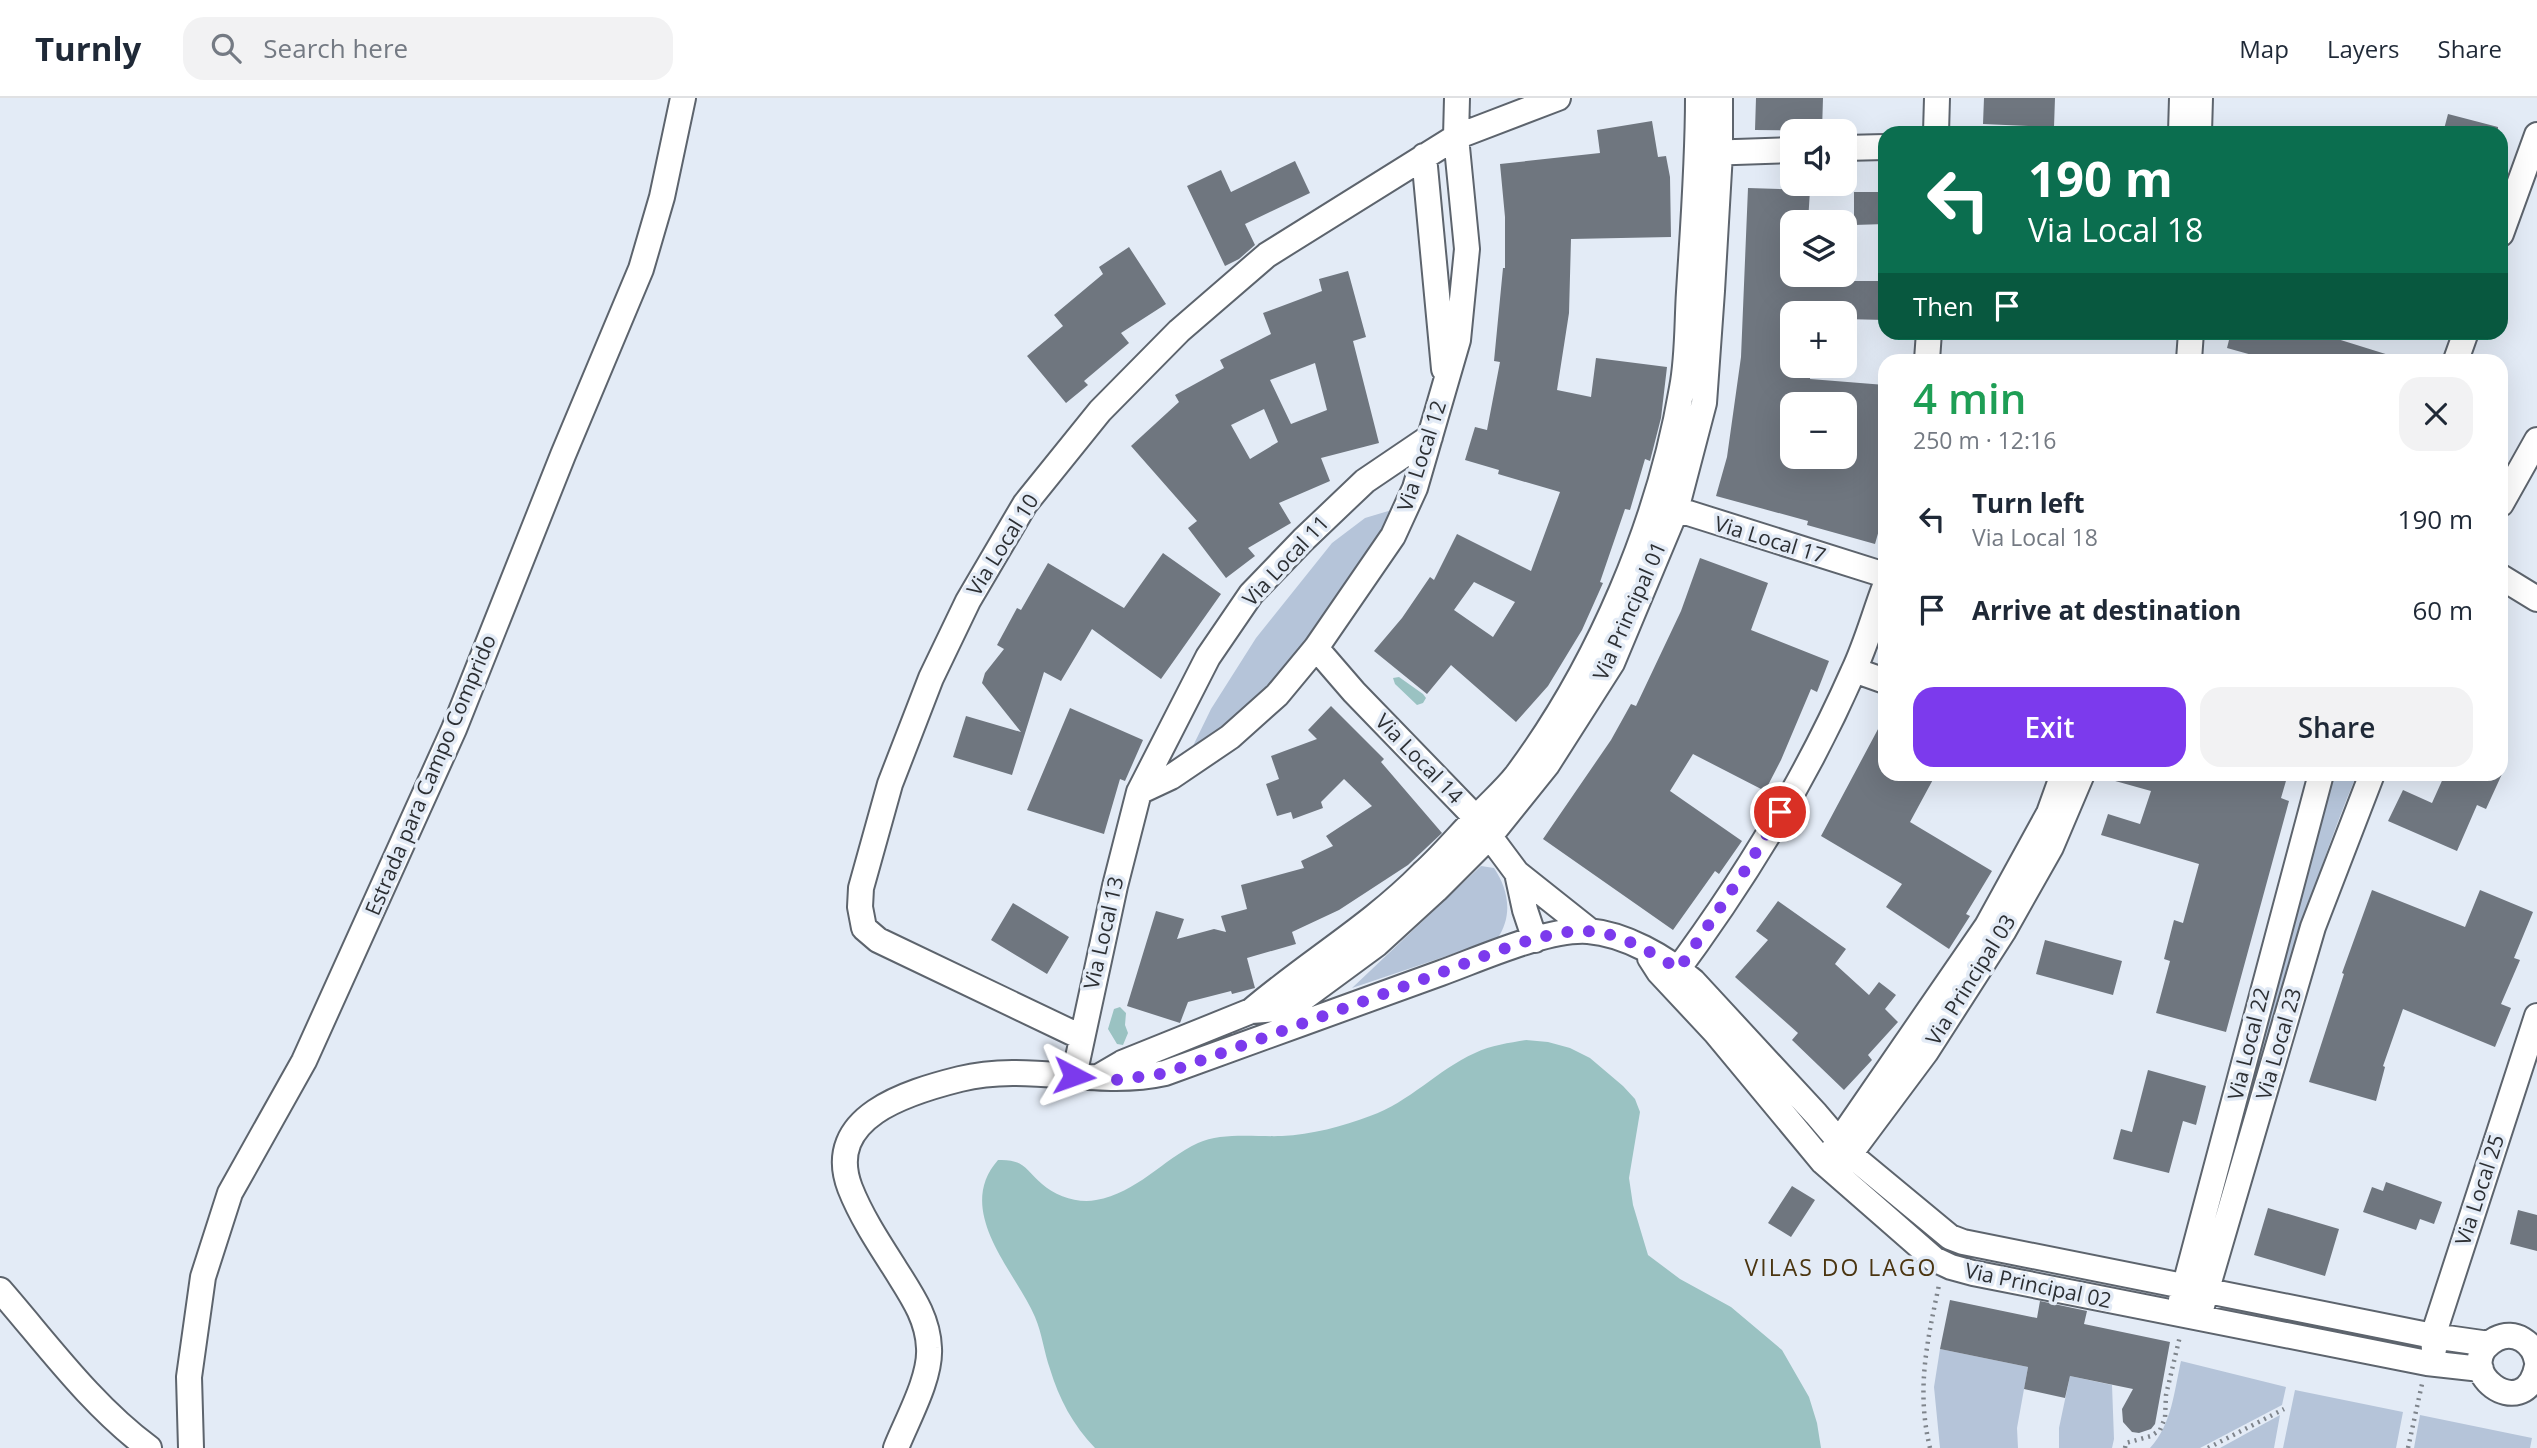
<!DOCTYPE html>
<html lang="en">
<head>
<meta charset="utf-8">
<style>
	body { margin:0; font-family:"Open Sans",sans-serif; background:#f2f2f3; color:#1f2937; height:100vh; display:flex; flex-direction:column; font-size:26px; white-space:nowrap }
	* { box-sizing:border-box; margin:0 }
	p { font-size:23px; color:#747a83 }
	.icon { flex:none; width:38px; height:38px; fill:none; stroke:currentColor; stroke-width:2; stroke-linecap:round; stroke-linejoin:round }
	.map { position:relative; flex:1; overflow:hidden }
	.sheet { position:absolute; left:1878px; top:256px; width:630px; height:427px; display:flex; flex-direction:column; background:#fff; border-radius:21px; box-shadow:0 7px 28px #0002 }
	.sheet>* { flex:none }
	.guide { position:absolute; left:1878px; top:28px; width:630px; height:214px; border-radius:21px; box-shadow:0 7px 28px #0002; background:#0b6e4f; color:#fff; overflow:hidden }
	.fabs { position:absolute; left:1780px; top:21px; display:grid; gap:14px }
	.fabs a { display:grid; place-items:center; width:77px; height:77px; border-radius:14px; background:#fff; box-shadow:0 7px 28px #0002; font-size:35px }
	.pin { position:absolute; display:grid; place-items:center; width:60px; height:60px; color:#fff; margin:-30px; border:4px solid #fff; border-radius:50%; box-shadow:0 2px 7px #0007 }
	.me { position:absolute; width:77px; margin:-38px; rotate:94deg; stroke-linejoin:round; filter:drop-shadow(0 0 5px #0008) }
	.turn { display:flex; align-items:center; gap:24px; height:147px; padding:0 35px; font-size:32px }
	.turn .icon { width:91px; height:91px; stroke-width:2.5 }
	.turn b { display:block; font-size:49px; line-height:60px }
	.then { display:flex; align-items:center; height:66px; padding:0 35px; background:#0003; gap:14px; font-size:26px }
	.round { display:grid; place-items:center; flex:none; width:74px; height:74px; border-radius:21px; background:#f2f2f3 }
	.summary { display:flex; align-items:center; justify-content:space-between; height:119px; padding:0 35px }
	h1 { font-size:42px; font-weight:600; line-height:52px; color:#1e9e55 }
	.action { display:flex; gap:14px; margin-top:auto; padding:14px 35px }
	.action a { flex:1; height:80px; border-radius:21px; background:#7c3aed; color:#fff; font-size:28px; font-weight:600; line-height:80px; text-align:center }
	.action a+a { background:#f2f2f3; color:#1f2937 }
	ul { padding:0; list-style:none }
	li { display:flex; align-items:center; gap:21px; height:91px; padding:0 35px }
	li div { flex:1 }
	li b { display:block; font-size:26px }
	li em { font-style:normal }
	header { display:flex; align-items:center; gap:42px; box-sizing:border-box; height:98px; padding:0 35px; background:#fff; border-bottom:2px solid #e0e1e3 }
	header strong { font-size:33px }
	nav { display:flex; gap:38px; margin-inline-start:auto; font-size:24px }
	.search { width:490px; height:63px; background:#f2f2f3; display:flex; align-items:center; gap:18px; box-sizing:border-box; padding:0 24px; border-radius:21px; color:#747a83; font-size:26px }
	.map>svg:first-child { display:block }
</style>
</head>
<body>
<header>
<strong>Turnly</strong>
<div class="search"><svg class="icon" aria-label="search" viewBox="0 0 24 24"><circle cx="10" cy="10" r="6"/><path d="M15 15l6 6"/></svg>Search here</div>
<nav><a>Map</a><a>Layers</a><a>Share</a></nav>
</header>
<div class="map">
<svg width="2537" height="1350" viewBox="0 0 2537 1350">
	<rect width="100%" height="100%" fill="#e3ebf6"/>
	<path fill="#b5c4d9" d="M1395,411l-43,78 -87,104 -41,37 -32,20 19,-39 45,-71 76,-95 33,-25z
		M2333,676h24c-45,106 -74,218 -106,328l-7,-1z
		M1481,768l13,2c15,22 19,49 3,71l-145,49z
		M1940,1251l88,18 -11,61 1,20h-78l-6,-61z
		M2181,1263l105,26 -4,18 -82,43h-50c22,-24 24,-56 31,-87z
		M2070,1278l42,9 2,54 -2,9h-53v-20z
		M2295,1292l108,22 -7,36h-113z
		M2280,1317l-6,33h-54z
		M2420,1317l112,23 -2,10h-116z"/>
	<path fill="#9ac2c2" d="M1399,579l24,17 3,4 -3,5 -6,2 -22,-21 -2,-6z
		M1120,909l6,6 -1,12 3,8 -5,12 -6,-1 -9,-15 6,-20z
		M1526,942l22,2 22,6 20,10 33,28 12,13 5,13 -11,66 4,27 15,50 32,24 51,28 51,43 27,47 8,26 4,25h-726c-22,-23 -36,-49 -45,-79 -6,-17 -8,-36 -15,-52 -19,-45 -82,-106 -37,-157 26,-1 27,9 44,24 13,12 37,20 54,16 41,-7 66,-40 102,-57 24,-11 58,-6 84,-7 29,-1 61,-10 88,-20 40,-14 67,-46 105,-63 16,-8 34,-10 51,-13z"/>
	<path fill="#6f767f" fill-rule="evenodd" d="M1756,0h67l-1,33 -67,-1z
		M1984,0h71l-1,29 -71,-3z
		M2448,16l50,13v6h-55z
		M1652,23l6,36 8,-1 4,21 1,60 -100,2 -2,74 -12,77 34,7 5,-39 71,9 -6,51 -11,43 -5,-2 -15,51 -5,-1 -25,73 3,1 -21,47 -34,56 -32,36 -65,-57 -24,29 -53,-43 28,-33 28,-41 4,3 23,-46 74,37 29,-79 -62,-18 1,-4 -34,-10 10,-33 12,3 13,-68 -6,-1 9,-93h2v-51l-5,-53 100,-11 -3,-23zM1474,484l41,20 -22,35 -39,-27z
		M1295,63l15,32 -65,31 10,21 -16,14 -14,7 -38,-80 34,-16 10,22z
		M1748,90l62,2 -2,32h-16v53h24v6h69v39l-41,-1v-6h-52v53h19l-1,13 75,6v124l-10,35 -68,-19 1,-4 -92,-25 11,-39 14,-100zM1792,304l52,2v53h-52z
		M1854,94h31v32l-31,1z
		M1129,149l37,57 -45,29 8,10 -45,38 4,4 -22,18 -39,-47 36,-30 -9,-11 49,-41 -4,-7z
		M1348,173l18,66 -13,4 26,102 -58,15 9,23 -51,22 12,20 -43,25 7,8 -29,22 -38,-50 9,-7 -66,-75 48,-44 -4,-7 49,-27 -4,-8 51,-26 -8,-21 59,-22 -3,-12zM1315,265l12,47 -36,14 -21,-44zM1264,311l14,33 -28,17 -19,-34z
		M2231,234h84l77,24 -1,4h-121l-43,-12z
		M1163,455l58,41 -60,85 -69,-50 -31,52 -17,-9 -32,103 -59,-18 13,-41 55,16 -39,-49 3,-10 19,-24 -7,-4 20,-37 4,2 27,-47 76,45z
		M1700,460l68,25 -17,47 78,31 -12,31 -6,-3 -30,71 -16,31 -72,-37 -23,37 72,50 -23,33 -4,-3 -42,59 -130,-91 68,-99 20,-36 5,2 45,-95z
		M1331,608l53,53 -3,3 61,71 -34,32 -69,45 -47,22 4,12 -49,14 8,30 -23,6 -1,-3 -43,11 -8,21 -53,-17 29,-95 28,8 -7,20 37,-10 12,3 -5,-16 26,-7 -6,-24 63,-17 -3,-7 32,-15 -7,-10 46,-30 -28,-27 -23,23 2,6 -30,11 -2,-7 -14,4 -11,-32 13,-5 -8,-23 46,-17 -9,-9z
		M1070,610l73,32 -18,41 -5,-2 -16,55 -77,-24z
		M1885,618v58h51l-26,48 82,49 -26,43 4,2 -21,33 -63,-42 16,-23 -81,-48z
		M2108,676h180l-7,24 8,3 -63,231 -70,-19 14,-52 -6,-2 10,-39 9,3 16,-59 -98,-29 7,-21 32,10 11,-33 -43,-12z
		M2445,676h57l-16,35 -9,-4 -20,46 -69,-30 15,-31 29,13z
		M2372,792l93,37 15,-37 53,22 -19,46 6,2 -19,44 10,4 -16,39 -92,-38 -20,57 2,1 -9,34 -67,-19 35,-108 -2,-1z
		M1778,803l68,48 -11,15 34,31 10,-13 17,13 -11,14 13,13 -30,33 4,5 -28,30 -52,-50 6,-7 -63,-56 33,-37 -12,-9z
		M1013,805l56,34 -22,37 -56,-34z
		M2045,842l77,21 -9,34 -77,-21z
		M2148,972l58,16 -10,39 -13,-4 -14,52 -56,-14 8,-30 11,3z
		M2386,1084l56,20 -8,22 -14,-5 -4,11 -53,-18 9,-25 11,4z
		M1792,1088l23,14 -24,37 -23,-14z
		M2268,1110l71,21 -14,47 -71,-21z
		M2518,1112l19,5v36l-27,-7z
		M1950,1202l87,18 3,-17 47,10 -3,13 86,18 -15,82 -4,5 -12,4 -7,-1 -9,-10 -1,-13 11,-20 -63,-13 -5,22 -41,-9 4,-22 -88,-18z"/>
	<g fill="none" stroke-linecap="round" stroke-linejoin="round">
		<g stroke="#5d646d" stroke-width="28">
			<path id="minor" d="M1936,35l1,-35
				M2181,35l1,-35
				M2199,35l1,-35
				M1844,50l41,-1
				M1706,55l86,-3
				M1424,58l20,213
				M2501,136l36,-99
				M1927,262l2,-28
				M2189,262l2,-28
				M2456,262l10,-28
				M2501,406l36,-64
				M1663,407l222,70
				M2501,479l36,22
				M1316,550l38,44 122,126 41,55 73,58
				M1854,572l31,11
				M1139,694l32,-15 59,-40 47,-42 39,-47 77,-112 22,-48 43,-148 9,-91 -11,-112 102,-39
				M1517,775l8,37 10,30
				M1650,860l9,14 57,61 107,129 111,97 17,8 22,6 454,90 54,6
				M1670,882c71,-95 135,-199 183,-308 13,-27 21,-57 32,-86
				M1251,913c56,-48 120,-85 172,-138 20,-18 37,-39 56,-58 12,-13 26,-25 37,-39 82,-110 143,-253 166,-388 6,-31 5,-65 7,-96 4,-65 9,-129 9,-194
				M1081,939l-203,-97 -14,-12 -4,-21 1,-19 29,-104 41,-106 37,-77 57,-97 75,-93 79,-80 88,-76 189,-118 1,-39
				M1074,978l41,-190 24,-94 69,-135 43,-63 52,-54 62,-59 65,-44
				M1098,979l24,-14 129,-52 39,-3 87,-64 59,-54 54,-54 57,-71 65,-102 64,-153 28,-107 8,-112 8,-138v-55
				M1830,1056l157,-228 62,-113 14,-39
				M1841,1068l85,-114 77,-120 48,-85 31,-73
				M0,1192c47,54 91,115 149,158
				M2181,1202l140,-526
				M2202,1208l111,-379 59,-153
				M2434,1252l-1,-14 104,-320
				M2537,1264c-3,-19 -22,-33 -41,-23 -50,28 29,89 41,27
				M191,1350l-2,-71 14,-100 27,-84 74,-132 150,-332 109,-274 78,-186 21,-72 21,-99
				M896,1350c11,-28 35,-70 33,-100 -1,-31 -19,-55 -35,-81 -16,-25 -33,-51 -44,-79 -27,-71 58,-96 110,-109 68,-17 138,9 205,-6 92,-33 184,-67 276,-100 39,-14 107,-45 147,-42 37,3 77,26 105,50l123,133 35,41 99,82 13,5 470,94 56,8"/>
		</g>
		<path stroke="#7e848b" stroke-width="4.5" stroke-dasharray="2 5" stroke-linecap="butt" d="M1930,1350c-14,-58 -3,-106 9,-163
			M2125,1350l1,-5 25,-7 9,-6 5,-12 1,-23 14,-59
			M2208,1350l76,-39
			M2408,1350l14,-64"/>
		<use href="#minor" stroke="#fff" stroke-width="24"/>
	</g>
	<g fill="none" stroke-linecap="round" stroke-linejoin="round">
		<path stroke="#7c3aed" stroke-width="12" stroke-dasharray="0 21.6" d="M1074,978l45,4 47,-7c89,-32 179,-65 269,-98 43,-16 106,-45 151,-44 34,1 65,22 93,38l65,-97 36,-60"/>
	</g>
	<g text-anchor="middle" stroke-width="7" stroke-linejoin="round" paint-order="stroke">
		<g font-size="21" fill="#2c2f33" stroke="#e3ebf6">
			<text transform="translate(1422 358) rotate(-72)" y="7">Via Local 12</text>
			<text transform="translate(1770 442) rotate(17)" y="7">Via Local 17</text>
			<text transform="translate(1003 447) rotate(-58)" y="7">Via Local 10</text>
			<text transform="translate(1286 463) rotate(-47)" y="7">Via Local 11</text>
			<text transform="translate(1630 513) rotate(-66)" y="7">Via Principal 01</text>
			<text transform="translate(1419 661) rotate(46)" y="7">Via Local 14</text>
			<text transform="translate(431 677) rotate(-67)" y="7">Estrada para Campo Comprido</text>
			<text transform="translate(1104 835) rotate(-77)" y="7">Via Local 13</text>
			<text transform="translate(1971 882) rotate(-58)" y="7">Via Principal 03</text>
			<text transform="translate(2249 946) rotate(-76)" y="7">Via Local 22</text>
			<text transform="translate(2279 946) rotate(-74)" y="7">Via Local 23</text>
			<text transform="translate(2480 1092) rotate(-72)" y="7">Via Local 25</text>
			<text transform="translate(2038 1188) rotate(12)" y="7">Via Principal 02</text>
		</g>
		<g font-size="23" letter-spacing="2" fill="#4b3510" stroke="#e3ebf6">
			<text x="1841" y="1178">VILAS DO LAGO</text>
		</g>
	</g>
</svg>
<div class="fabs">
<a><svg class="icon" aria-label="sound" viewBox="0 0 24 24"><path d="M4 9h4l5-4v14l-5-4H4zM17 9q2 3 0 6"/></svg></a>
<a><svg class="icon" aria-label="layers" viewBox="0 0 24 24"><path d="M12 4l9 5-9 5-9-5zM3 14l9 5 9-5"/></svg></a>
<a>+</a>
<a>−</a>
</div>
<div class="pin" style="left:1780px;top:714px;background:#d93025"><svg class="icon" aria-label="arrive" viewBox="0 0 24 24"><path d="M6 21V4h12l-3 4 3 4H6"/></svg></div>
<svg class="me" style="left:1074px;top:978px" viewBox="-20 -20 40 40"><path d="M0-17L14 15 0 8-14 15z" fill="#7c3aed" stroke="#fff" stroke-width="4"/></svg>
<div class="guide">
<div class="turn"><svg class="icon" aria-label="left" viewBox="0 0 24 24"><path d="M17 20v-9H6M10 6l-5 5 5 5"/></svg><div><b>190 m</b>Via Local 18</div></div>
<div class="then">Then<svg class="icon" aria-label="arrive" viewBox="0 0 24 24"><path d="M6 21V4h12l-3 4 3 4H6"/></svg></div>
</div>
<section class="sheet">
<div class="summary"><div><h1>4 min</h1><p>250 m · 12:16</p></div><a class="round"><svg class="icon" aria-label="close" viewBox="0 0 24 24"><path d="M6 6l12 12M18 6L6 18"/></svg></a></div>
<ul>
<li><svg class="icon" aria-label="left" viewBox="0 0 24 24"><path d="M17 20v-9H6M10 6l-5 5 5 5"/></svg><div><b>Turn left</b><p>Via Local 18</p></div><em>190 m</em></li>
<li><svg class="icon" aria-label="arrive" viewBox="0 0 24 24"><path d="M6 21V4h12l-3 4 3 4H6"/></svg><div><b>Arrive at destination</b></div><em>60 m</em></li>
</ul>
<div class="action"><a>Exit</a><a>Share</a></div>
</section>
</div>
</body>
</html>
